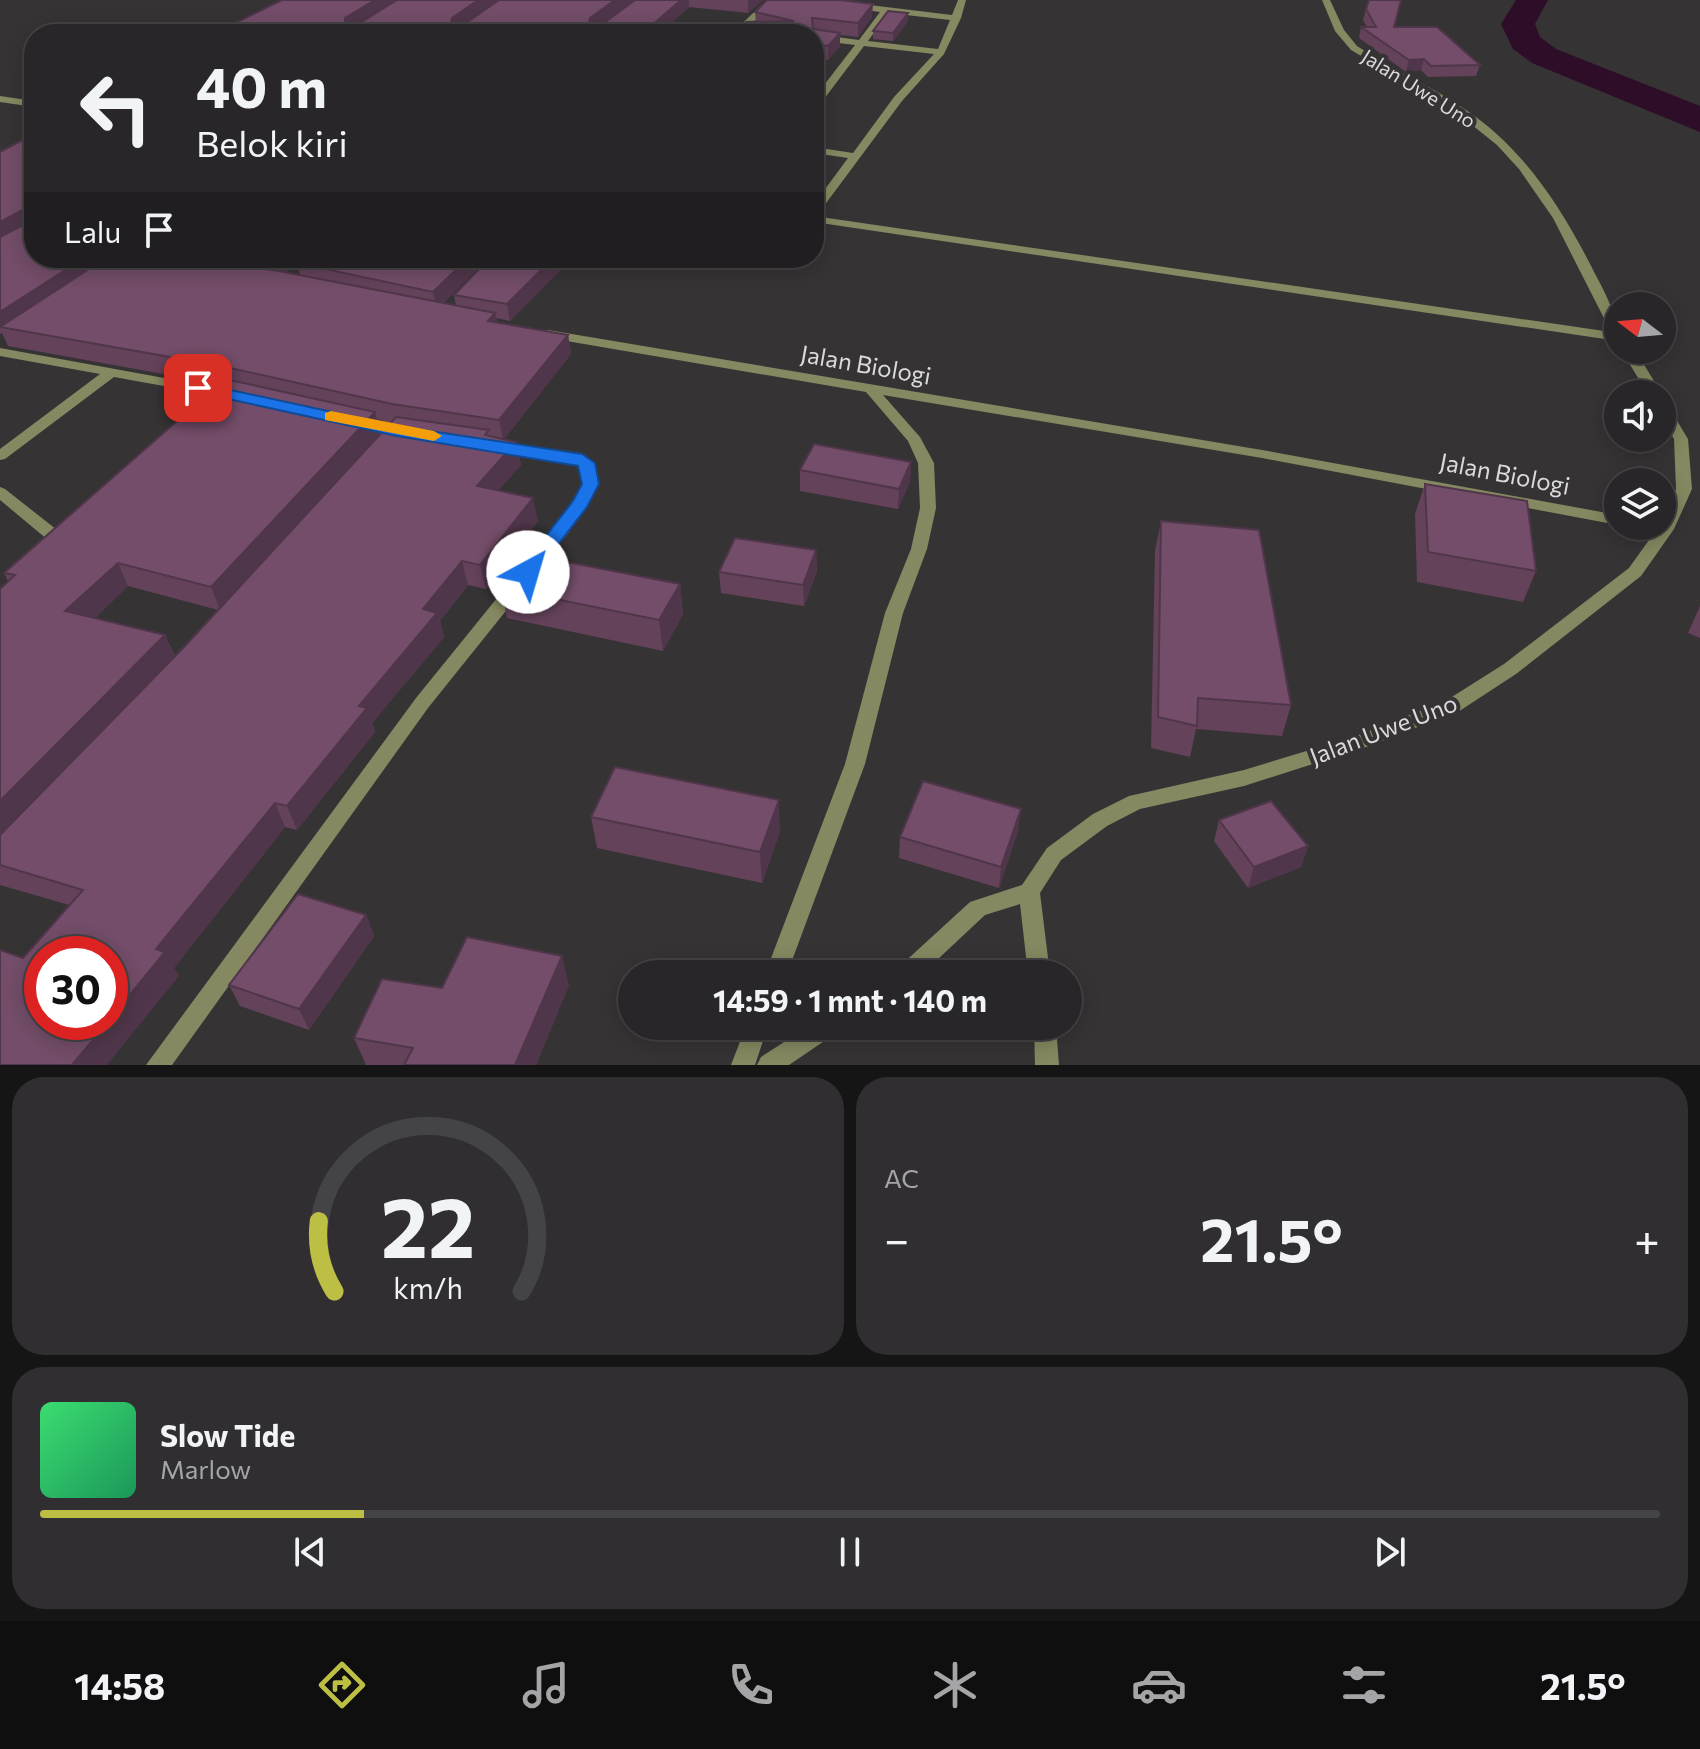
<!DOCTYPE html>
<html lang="id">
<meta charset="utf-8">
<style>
body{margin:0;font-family:Commissioner,sans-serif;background:#302e30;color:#f1f3f6;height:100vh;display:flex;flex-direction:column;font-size:30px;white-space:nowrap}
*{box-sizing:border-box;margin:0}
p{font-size:26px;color:#a5a5a8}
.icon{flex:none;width:44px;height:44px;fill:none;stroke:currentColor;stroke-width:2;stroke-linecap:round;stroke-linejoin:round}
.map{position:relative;height:1065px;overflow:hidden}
.side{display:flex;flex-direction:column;gap:12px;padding:12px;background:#161516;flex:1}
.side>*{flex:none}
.guide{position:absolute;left:24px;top:24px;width:800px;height:244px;border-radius:32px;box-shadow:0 4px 20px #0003,0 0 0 2px #444345;background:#282628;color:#f1f3f6;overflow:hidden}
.needle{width:52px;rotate:286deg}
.tools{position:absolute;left:1604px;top:292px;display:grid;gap:16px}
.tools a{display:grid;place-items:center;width:72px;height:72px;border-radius:50%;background:#282628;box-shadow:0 4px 20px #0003,0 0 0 2px #444345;font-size:40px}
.speed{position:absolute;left:24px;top:936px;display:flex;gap:16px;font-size:40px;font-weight:700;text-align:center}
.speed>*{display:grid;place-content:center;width:104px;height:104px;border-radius:50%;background:#282628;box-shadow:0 4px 20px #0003,0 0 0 2px #444345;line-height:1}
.speed .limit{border:12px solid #d22;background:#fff;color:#111}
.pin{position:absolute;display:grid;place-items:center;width:68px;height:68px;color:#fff;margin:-34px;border-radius:16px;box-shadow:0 4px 12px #0006}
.me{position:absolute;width:88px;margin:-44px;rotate:39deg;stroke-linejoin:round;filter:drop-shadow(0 0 6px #0008)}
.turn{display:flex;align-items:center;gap:28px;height:168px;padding:0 40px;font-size:36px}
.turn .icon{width:104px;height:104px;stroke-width:2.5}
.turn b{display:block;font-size:56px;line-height:68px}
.then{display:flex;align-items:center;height:76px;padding:0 40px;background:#0003;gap:16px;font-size:30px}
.big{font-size:60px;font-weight:700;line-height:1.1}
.side .widget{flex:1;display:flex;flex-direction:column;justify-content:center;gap:12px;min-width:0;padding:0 28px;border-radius:32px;background:#302e30}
.side .dial{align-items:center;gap:0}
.dial svg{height:208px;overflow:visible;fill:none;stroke:#444345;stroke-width:7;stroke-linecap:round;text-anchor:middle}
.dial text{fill:#f1f3f6;stroke:none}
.song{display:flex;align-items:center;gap:24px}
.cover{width:96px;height:96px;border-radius:12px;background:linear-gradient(135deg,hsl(140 70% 55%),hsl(150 70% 35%))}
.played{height:8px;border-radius:4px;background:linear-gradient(90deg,#bcbf44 20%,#444345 20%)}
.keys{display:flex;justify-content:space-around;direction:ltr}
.heat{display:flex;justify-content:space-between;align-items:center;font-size:44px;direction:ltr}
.side .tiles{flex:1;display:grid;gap:12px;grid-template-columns:1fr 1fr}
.widget:last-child{grid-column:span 2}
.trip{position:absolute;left:618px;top:960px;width:464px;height:80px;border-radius:40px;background:#282628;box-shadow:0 4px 20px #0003,0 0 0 2px #444345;font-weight:700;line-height:80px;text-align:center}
.dock{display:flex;height:128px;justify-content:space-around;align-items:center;background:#100f10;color:#a5a5a8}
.dock .icon{width:56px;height:56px}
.dock .selected{color:#bcbf44}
.dock b{font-size:36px;color:#f1f3f6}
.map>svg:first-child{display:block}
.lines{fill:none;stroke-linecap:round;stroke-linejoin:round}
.river{fill:#2d0d27;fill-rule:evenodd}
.street{fill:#858860;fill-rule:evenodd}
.wall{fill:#63425a;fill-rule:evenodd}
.shaded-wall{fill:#50364a}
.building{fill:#734d69;stroke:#50364a;stroke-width:2}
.route{fill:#1a73e8;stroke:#114b97;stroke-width:2}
.slow{fill:#f59e0b}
.labels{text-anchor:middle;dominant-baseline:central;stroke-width:8;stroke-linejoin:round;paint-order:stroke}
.far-street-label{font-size:20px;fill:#dbdadb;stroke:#363335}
.street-label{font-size:24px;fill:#dbdadb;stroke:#363335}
</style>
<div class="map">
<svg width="1700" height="1065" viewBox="0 0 1700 1065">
<rect width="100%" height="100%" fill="#363335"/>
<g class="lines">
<path class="river" d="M1516,0H1548L1535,24L1540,37L1556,49L1700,106V132L1532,63L1513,49L1501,24Z"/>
<g class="street">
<path d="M767,0H776L741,34H731Z"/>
<path d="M958,0H966L961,18L944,54L902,101L818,214L814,215V204L848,158L814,153V147L853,153L894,97L934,54L864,46L818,107L814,108V98L855,45L814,40V34L859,40L880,12L850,8V4L853,3L952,15ZM888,13L950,20L938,49L868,41Z"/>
<path d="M1322,0H1330L1344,30L1357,46C1391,69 1429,85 1463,108C1520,145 1558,202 1589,262C1602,288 1618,312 1618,341L814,222V216L1611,332L1553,218L1519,169L1497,145L1457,113L1351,50L1335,31Z"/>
<path d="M0,96L34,101V107L0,102Z"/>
<path d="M548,330L1262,450L1618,515V525L1262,458L883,395L920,437L934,463L936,508L927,549L903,613L865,764L787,974H765L845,764L885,613L911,549L920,508L918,463L908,441L866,392L543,337L541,334Z"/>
<path d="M0,348L230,390L237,394L230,398L114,377L5,459L0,460V449L100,374L0,356Z"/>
<path d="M1621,350H1635L1662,394H1648Z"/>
<path d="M1662,403L1667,404L1688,439L1692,489L1674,529L1641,576L1516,674L1461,710L1369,746L1244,786L1140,809L1107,826L1061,860L1040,893L1050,974H1028L1020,904L985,915L922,974H896L899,967L970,902L1022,885L1047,848L1093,814L1129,796L1244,770L1356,736L1447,700L1504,664L1629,568L1659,526H1662V520L1676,489L1674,439L1662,419Z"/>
<path d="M496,442L576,454L594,463L599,484L569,532L428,708L172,1065H146L416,698L557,524L583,484L579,465L572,462L491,449L489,446Z"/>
<path d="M0,487L5,489L66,537L68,541L66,545H54L0,500Z"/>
<path d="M746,1026H768L755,1065H731Z"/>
<path d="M809,1026H839L836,1033L789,1065H757L761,1057Z"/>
<path d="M1034,1026H1056L1059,1065H1035Z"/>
</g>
</g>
<g class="wall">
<path d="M282,0H634L603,23H604L635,0H763L748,13L689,7L659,34Z"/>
<path d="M1366,9L1394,27L1480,65L1476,76L1428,77L1421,70L1406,72L1359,38L1361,27H1367L1363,20Z"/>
<path d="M755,12L872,17L858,37L840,35V46L828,60L814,58V34L756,22Z"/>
<path d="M908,21L893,41L873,39V31Z"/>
<path d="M0,152L34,258H104L105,259L106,258H488L443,303L456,306L454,295L490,258H572L510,321L496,318L497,322L568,335L571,354L504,439L516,442L521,465L498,490L538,521L486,589L468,585L440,621L444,637L372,723L375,732L297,830L285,827L174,968L179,976L23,958L69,905L0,885V589L8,581L4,573L219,384L8,346L2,333L0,334ZM297,263L300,275L285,272ZM377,419L391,423L381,433ZM128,586L218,610L175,656L165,635L95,618Z"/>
<path d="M911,462L910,482L898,509L800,491V470Z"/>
<path d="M1425,484L1536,571L1523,602L1417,582L1415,514Z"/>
<path d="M1161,521L1291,705L1282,736L1196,729L1190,757L1151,748L1155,551Z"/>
<path d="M816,550L817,571L804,606L721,593L719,572Z"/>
<path d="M680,584L683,614L663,651L507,618L501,588Z"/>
<path d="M1700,606V638L1688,633Z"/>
<path d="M591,817L780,831L762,883L597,848Z"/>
<path d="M1219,820L1308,846L1301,867L1248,888L1214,841Z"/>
<path d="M1018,831L999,888L899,858L900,837Z"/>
<path d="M366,915L374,936L309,1030L240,1006L229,985Z"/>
<path d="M569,985L536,1065H366L354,1038L442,988Z"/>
</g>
<g class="shaded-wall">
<path d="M375,0H399L348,31L345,23V18Z"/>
<path d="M478,0H499L454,32L451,23L452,18Z"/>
<path d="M615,0H634L591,32L590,18Z"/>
<path d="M681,0H689V7L659,34H642Z"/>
<path d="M748,0H763L748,13Z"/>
<path d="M873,4L872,17L858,37V23Z"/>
<path d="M908,13V21L893,41V33Z"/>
<path d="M840,33V46L828,60V46Z"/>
<path d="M1424,59L1421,70L1406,72L1409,60Z"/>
<path d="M28,207L34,222L0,242V222Z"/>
<path d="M84,258H104L106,264L0,327V312Z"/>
<path d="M278,258H303L281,276L276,260Z"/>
<path d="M468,258H488L437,309L433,292Z"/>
<path d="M553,258H572L510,321L507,304Z"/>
<path d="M495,313L499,333L488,321Z"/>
<path d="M568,335L571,354L503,440L499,420Z"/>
<path d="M375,412L381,435L220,610L211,587Z"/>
<path d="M516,442L521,465L482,509L477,486Z"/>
<path d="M911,462L910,482L898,509L899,489Z"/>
<path d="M533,498L538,521L486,589L480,565Z"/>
<path d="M816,550L817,571L804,606L803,585Z"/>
<path d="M462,561L468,585L440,621L444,637L372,723L375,732L297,830L287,806L359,706L423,609Z"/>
<path d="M118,563L128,586L77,635L65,611Z"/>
<path d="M680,584L683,614L663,651L659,620Z"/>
<path d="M165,635L176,659L0,841V801Z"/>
<path d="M779,800L780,831L762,883L760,852Z"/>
<path d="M275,803L285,827L174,968L179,976L107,1065H72L108,1022H110V1019L156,949Z"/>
<path d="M1021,809L1018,831L999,888L1001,867Z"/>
<path d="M1308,846L1301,867L1248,888L1254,867Z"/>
<path d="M366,915L374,936L309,1030L299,1009Z"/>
<path d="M562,956L569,985L536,1065H515Z"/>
</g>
<g class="building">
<path d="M282,0H375L345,18V23H360L397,0H478L452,18L451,23H466L499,0H615L590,18L589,23H604L635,0H681L642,34H213Z"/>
<path d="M767,0H840L873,4L858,23L812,18L813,29L840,33L828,46L814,44V34H734L746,22L794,21L755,12Z"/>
<path d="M1369,0H1401L1394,27H1437L1480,65L1431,66L1424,59L1409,60L1361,27H1376L1366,9Z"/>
<path d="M888,11L908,13L893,33L873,31Z"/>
<path d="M34,134V258H84L0,312V237L29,222L28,207L0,222V152Z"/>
<path d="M106,258H182L279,271L495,313L488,321L568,335L499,420L392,404L221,366L0,327Z"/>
<path d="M303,258H468L433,292L297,263Z"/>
<path d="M490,258H553L507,304L454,295Z"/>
<path d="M225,379L375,412L211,587L118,563L65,611L165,635L0,801V589L15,575L4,573Z"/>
<path d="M396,417L489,430L485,435L516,442L477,486L533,498L480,565L462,561L423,609L437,613L359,706L367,708L287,806L275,803L156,949L165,952L110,1019V954H42V1022H108L72,1065H0V950L23,958L83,890L0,865V835L185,646Z"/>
<path d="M814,444L911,462L899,489L800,470Z"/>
<path d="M1425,484L1527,501L1536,571L1428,552Z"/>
<path d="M1161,521L1259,530L1291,705L1198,698L1197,726L1158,717Z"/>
<path d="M735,538L816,550L803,585L719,572Z"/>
<path d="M525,554L680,584L659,620L501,588Z"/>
<path d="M615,767L779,800L760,852L591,817Z"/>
<path d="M923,781L1021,809L1001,867L900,837Z"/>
<path d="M1271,801L1308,846L1254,867L1219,820Z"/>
<path d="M298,894L366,915L299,1009L229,985Z"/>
<path d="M467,937L562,956L515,1065H404L413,1048L354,1038L382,979L442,988Z"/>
</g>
<path class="route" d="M198,383L397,426L582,454L595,463L599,484L587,507L534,576L528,578L518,572L573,501L582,484L578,466L397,436L192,391L190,388Z"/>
<path class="slow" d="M331,411L434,431L442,436L434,441L325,420V413Z"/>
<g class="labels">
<g class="far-street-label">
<text transform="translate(1419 88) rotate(32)">Jalan Uwe Uno</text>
</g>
<g class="street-label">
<text transform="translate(866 364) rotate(10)">Jalan Biologi</text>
<text transform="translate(1505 473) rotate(11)">Jalan Biologi</text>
<text transform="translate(1383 729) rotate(-21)">Jalan Uwe Uno</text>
</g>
</g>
</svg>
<div class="tools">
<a><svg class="needle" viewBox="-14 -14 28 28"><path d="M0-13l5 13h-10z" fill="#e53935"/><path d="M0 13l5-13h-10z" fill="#a5a5a8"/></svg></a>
<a><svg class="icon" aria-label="sound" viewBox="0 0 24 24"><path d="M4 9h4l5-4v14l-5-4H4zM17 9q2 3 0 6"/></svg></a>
<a><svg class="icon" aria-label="layers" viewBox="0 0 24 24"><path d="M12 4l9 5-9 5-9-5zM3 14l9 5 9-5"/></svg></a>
</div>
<div class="speed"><div class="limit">30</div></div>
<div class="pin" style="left:198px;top:388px;background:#d93025"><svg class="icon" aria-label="arrive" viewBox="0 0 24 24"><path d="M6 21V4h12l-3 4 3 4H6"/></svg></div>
<svg class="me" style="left:528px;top:572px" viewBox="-20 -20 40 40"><circle r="19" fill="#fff"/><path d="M0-13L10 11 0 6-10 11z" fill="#1a73e8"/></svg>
<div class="trip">14:59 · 1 mnt · 140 m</div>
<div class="guide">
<div class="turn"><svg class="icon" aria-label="left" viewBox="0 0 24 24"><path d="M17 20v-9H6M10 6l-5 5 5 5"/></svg><div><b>40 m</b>Belok kiri</div></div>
<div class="then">Lalu<svg class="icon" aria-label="arrive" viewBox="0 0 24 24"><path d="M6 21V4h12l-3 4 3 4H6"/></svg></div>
</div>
</div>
<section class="side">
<div class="tiles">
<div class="widget dial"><svg viewBox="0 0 100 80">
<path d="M14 69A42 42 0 1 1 86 69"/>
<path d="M14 69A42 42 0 0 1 8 42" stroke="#bcbf44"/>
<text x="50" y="56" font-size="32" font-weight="700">22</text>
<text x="50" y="72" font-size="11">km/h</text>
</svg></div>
<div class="widget"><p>AC</p>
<div class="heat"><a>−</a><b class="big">21.5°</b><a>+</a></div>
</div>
<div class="widget">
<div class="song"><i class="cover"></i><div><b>Slow Tide</b><p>Marlow</p></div></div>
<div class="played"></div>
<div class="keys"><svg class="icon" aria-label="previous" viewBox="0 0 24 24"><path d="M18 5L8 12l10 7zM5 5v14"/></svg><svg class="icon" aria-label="pause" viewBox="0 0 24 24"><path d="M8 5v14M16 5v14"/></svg><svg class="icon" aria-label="next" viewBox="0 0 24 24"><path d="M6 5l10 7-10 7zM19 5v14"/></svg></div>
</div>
</div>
</section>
<nav class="dock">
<b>14:58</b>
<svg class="icon selected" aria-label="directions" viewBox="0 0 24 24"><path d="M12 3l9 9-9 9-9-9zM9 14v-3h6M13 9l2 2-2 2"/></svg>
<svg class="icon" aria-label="music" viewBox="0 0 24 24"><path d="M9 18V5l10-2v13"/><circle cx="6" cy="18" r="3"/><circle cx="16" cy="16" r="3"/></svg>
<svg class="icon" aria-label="phone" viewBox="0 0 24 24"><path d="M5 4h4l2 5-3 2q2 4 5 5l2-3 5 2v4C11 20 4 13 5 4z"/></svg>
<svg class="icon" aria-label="climate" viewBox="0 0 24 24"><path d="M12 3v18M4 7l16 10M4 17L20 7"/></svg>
<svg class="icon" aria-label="car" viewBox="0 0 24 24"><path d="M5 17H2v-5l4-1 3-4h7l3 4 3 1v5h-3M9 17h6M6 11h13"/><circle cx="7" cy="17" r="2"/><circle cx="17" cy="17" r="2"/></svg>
<svg class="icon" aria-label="filters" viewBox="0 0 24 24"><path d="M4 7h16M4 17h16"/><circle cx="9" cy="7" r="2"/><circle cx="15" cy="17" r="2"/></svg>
<b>21.5°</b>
</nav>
